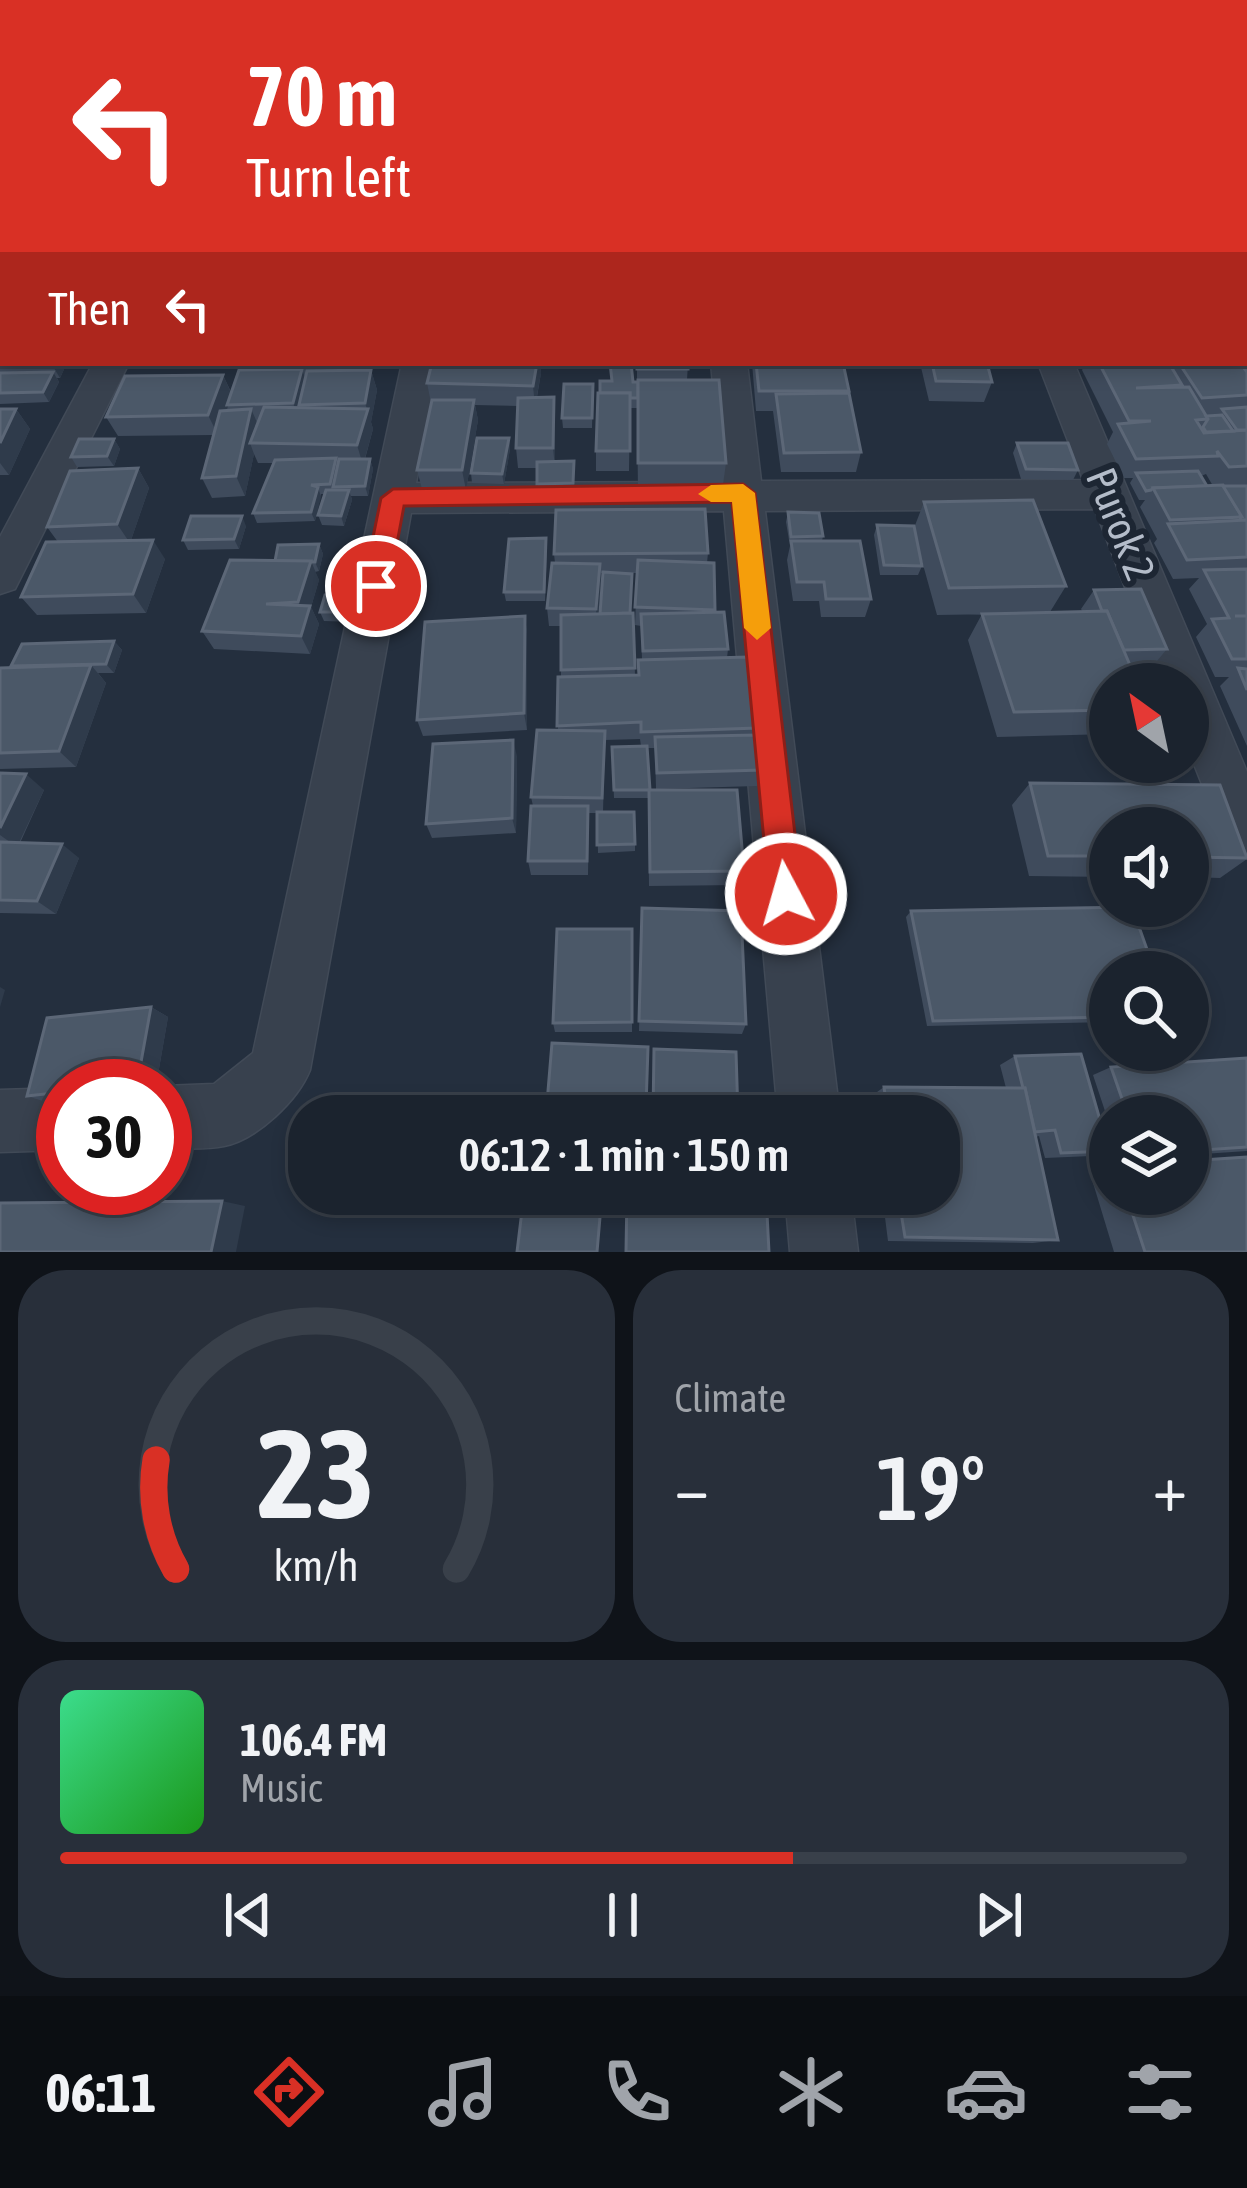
<!DOCTYPE html>
<meta charset="utf-8">
<style>
body{margin:0;font-family:"Asap Condensed",sans-serif;background:#282f3a;color:#f1f3f6;height:100vh;display:flex;flex-direction:column;font-size:45px;white-space:nowrap}
*{box-sizing:border-box;margin:0}
p{font-size:39px;color:#a0a4aa}
.icon{flex:none;width:66px;height:66px;fill:none;stroke:currentColor;stroke-width:2;stroke-linecap:round;stroke-linejoin:round}
.map{position:relative;height:1252px;overflow:hidden}
.sheet{display:flex;flex-direction:column;gap:18px;padding:18px;background:#0f1319;flex:1}
.sheet>*{flex:none}
.banner{position:absolute;left:0px;top:0px;width:1248px;height:366px;box-shadow:0 6px 18px #0003,0 0 0 3px #39404a;background:#d93025;color:#fff;overflow:hidden}
.needle{width:78px;rotate:327deg}
.tools{position:absolute;left:1089px;top:663px;display:grid;gap:24px}
.tools a{display:grid;place-items:center;width:120px;height:120px;border-radius:50%;background:#1b232e;box-shadow:0 6px 18px #0003,0 0 0 3px #39404a;font-size:60px}
.speed{position:absolute;left:36px;top:1059px;display:flex;gap:24px;font-size:60px;font-weight:700;text-align:center}
.speed>*{display:grid;place-content:center;width:156px;height:156px;border-radius:50%;background:#1b232e;box-shadow:0 6px 18px #0003,0 0 0 3px #39404a;line-height:1}
.speed .limit{border:18px solid #d22;background:#fff;color:#111}
.pin{position:absolute;display:grid;place-items:center;width:102px;height:102px;color:#fff;margin:-51px;border:6px solid #fff;border-radius:50%;box-shadow:0 3px 12px #0007}
.me{position:absolute;width:132px;margin:-66px;rotate:354deg;stroke-linejoin:round;filter:drop-shadow(0 0 9px #0008)}
.turn{display:flex;align-items:center;gap:42px;height:252px;padding:0 48px;font-size:54px}
.turn .icon{width:156px;height:156px;stroke-width:2.5}
.turn b{display:block;font-size:84px;line-height:102px}
.then{display:flex;align-items:center;height:114px;padding:0 48px;background:#0003;gap:24px;font-size:45px}
.big{font-size:90px;font-weight:600;line-height:1.1}
.sheet .tile{flex:1;display:flex;flex-direction:column;justify-content:center;gap:18px;min-width:0;padding:0 42px;border-radius:48px;background:#282f3a}
.sheet .dial{align-items:center;gap:0}
.dial svg{height:312px;overflow:visible;fill:none;stroke:#39404a;stroke-width:7;stroke-linecap:round;text-anchor:middle}
.dial text{fill:#f1f3f6;stroke:none}
.song{display:flex;align-items:center;gap:36px}
.cover{width:144px;height:144px;border-radius:18px;background:linear-gradient(135deg,hsl(150 70% 55%),hsl(120 70% 35%))}
.played{height:12px;border-radius:6px;background:linear-gradient(90deg,#d93025 65%,#39404a 65%)}
.keys{display:flex;justify-content:space-around;direction:ltr}
.heat{display:flex;justify-content:space-between;align-items:center;font-size:66px;direction:ltr}
.sheet .tiles{flex:1;display:grid;gap:18px;grid-template-columns:1fr 1fr}
.tile:last-child{grid-column:span 2}
.trip{position:absolute;left:288px;top:1095px;width:672px;height:120px;border-radius:48px;background:#1b232e;box-shadow:0 6px 18px #0003,0 0 0 3px #39404a;font-weight:600;line-height:120px;text-align:center}
.menu{display:flex;height:192px;justify-content:space-around;align-items:center;background:#0b0e12;color:#a0a4aa}
.menu .icon{width:84px;height:84px}
.menu .active{color:#d93025}
.menu b{font-size:54px;color:#f1f3f6}
.map>svg:first-child{display:block}
.lines{fill:none;stroke-linecap:round;stroke-linejoin:round}
.street-casing{stroke:#414a57;stroke-width:3}
.street{fill:#38414e;fill-rule:evenodd}
.wall{fill:#3f4b5c;fill-rule:evenodd}
.shaded-wall{fill:#2f3b4b}
.building{fill:#4b5868;stroke:#5c6777;stroke-width:3}
.route{fill:#d93025;stroke:#8d1f18;stroke-width:3}
.slow{fill:#f59e0b}
.labels{text-anchor:middle;dominant-baseline:central;stroke-width:12;stroke-linejoin:round;paint-order:stroke}
.street-label{font-size:42px;fill:#b4bcc9;stroke:#1d2633}
</style>
<div class="map">
<svg width="1247" height="1252" viewBox="0 0 1247 1252">
<rect width="100%" height="100%" fill="#242f3e"/>
<g class="lines">
<defs>
<g id="street">
<path d="M870,0H897L899,3H872Z"/>
<path d="M959,0H981L983,3H961Z"/>
<path d="M1089,0H1112L1114,3H1091Z"/>
<path d="M3,106V124L0,125V107Z"/>
<rect x="1245" y="225" width="2" height="18"/>
<path d="M93,363H129L15,589L0,594V537Z"/>
<path d="M402,363H438L416,483L722,482L711,363H747L761,481L1083,480L1038,363H1074L1247,772V858L1228,850L1188,749V684H1162L1095,509L765,511L840,1116H778L724,511L411,513L310,1070C298,1100 258,1139 224,1146C206,1150 184,1148 165,1148L164,1086L214,1084L253,1053Z"/>
<path d="M63,1088V1150L0,1152V1090Z"/>
<path d="M785,1194H851L858,1252H790Z"/>
</g>
</defs>
<use href="#street" class="street-casing"/>
<use href="#street" class="street"/>
</g>
<g class="wall">
<path d="M20,0H76L73,3H22Z"/>
<path d="M707,0H787L788,3H708Z"/>
<path d="M985,0H1099L1100,2L987,3Z"/>
<path d="M1188,0H1247V73H1245V3H1191Z"/>
<path d="M1247,293V340L1245,338V294Z"/>
<path d="M0,320H3V363H67L60,378H57L59,382L49,402L0,404Z"/>
<path d="M270,363H372L370,370H371L377,390L371,422L373,429L365,459H370L373,469L368,496H351L352,500L344,526L322,525L318,515L325,494H321L315,521L257,523L253,513L274,463H258L254,454L245,496L212,498L202,478L213,435L118,436L106,417L223,375L231,392L272,370Z"/>
<path d="M432,363H540L541,373L537,397L555,417V462L574,461V493L538,494L537,468H518L516,448L518,406L475,405L478,420L466,490L422,489L417,470L431,403L427,383Z"/>
<path d="M637,363H688L687,380L726,463L722,492H638L637,408H630L629,471H596V451L600,393L611,381L637,382Z"/>
<path d="M752,363H843L861,452L856,472H781L773,411H756Z"/>
<path d="M920,363H987L992,382L984,402L929,401Z"/>
<path d="M1086,363H1240L1242,365H1247V485L1229,486H1247V746L1220,686L1229,677H1215L1196,637L1207,624L1189,589L1199,578L1173,579L1154,543L1157,539L1140,507L1145,500H1139L1130,483L1133,478H1124L1107,444L1113,432L1082,370ZM1206,474L1213,486H1207L1201,476Z"/>
<path d="M593,384L592,428H563L562,418Z"/>
<path d="M0,409H16L30,429L9,475H0Z"/>
<path d="M509,438L510,449L504,484L472,483L471,473Z"/>
<path d="M114,439L120,449L114,466L77,467L71,457Z"/>
<path d="M1017,443L1078,470L1073,480L1021,479L1013,453Z"/>
<path d="M138,468L149,488L131,540L165,559L146,613L37,615L21,597L58,542L47,527Z"/>
<path d="M924,502L1066,586L1050,612H1083L1081,609L1094,590L1167,649L1152,667H1131L1110,684V734L997,737L968,640L982,614H1000L937,615L917,543L922,566L918,575H880L874,535L877,525L914,528Z"/>
<path d="M788,512L823,536L822,541L871,599L865,617H821L819,601H793L787,560L790,546L786,522Z"/>
<path d="M246,526L239,549L188,550L183,540Z"/>
<path d="M319,544L323,554L319,571L315,572L319,580L311,607L319,624L310,654L214,649L202,631L275,561Z"/>
<path d="M547,548L545,601H506L504,592Z"/>
<path d="M708,553L707,563H714V612L728,649L727,658L757,728L755,735L762,770L757,786L656,789L655,748H648L650,790L744,871L740,885L649,886L648,798H614L612,747L641,746L640,739L605,740L603,812L635,844V851L598,853L597,813H589L588,875H531L528,861L533,806L531,797L558,730V677H561V626H549L547,608L555,563L554,554ZM601,573H603L600,614H598ZM612,573H637L635,625L641,626L642,660H638V675H635L633,613H630Z"/>
<path d="M353,596L357,606L353,622L324,621L320,612Z"/>
<path d="M525,616L527,634V730L423,736L417,720Z"/>
<path d="M114,641L122,650L114,673H98L106,683L76,767L0,769V668L12,667Z"/>
<path d="M517,756L516,833L432,838L426,824Z"/>
<path d="M0,773L44,790L20,843L79,858L56,914L0,913Z"/>
<path d="M1030,783L1220,785L1247,854V859L1220,878L1188,877V828H1110V877L1029,876L1012,805Z"/>
<path d="M642,908L746,1024L742,1034L639,1031Z"/>
<path d="M911,911L1110,972V1022L927,1026L906,917Z"/>
<path d="M632,929V1032H555L553,1023Z"/>
<path d="M151,1007L168,1017L156,1086H63V1102L49,1103L27,1096Z"/>
<path d="M648,1047L646,1114L550,1110L547,1103Z"/>
<path d="M1015,1056L1109,1151L1091,1156L1045,1158L1039,1136L1036,1137L1058,1240L1033,1243L888,1241L882,1194H939V1116H872L870,1097L884,1087L1006,1088L1000,1065Z"/>
<path d="M1247,1058V1151L1188,1155V1116H1110V1126L1093,1075L1111,1067Z"/>
<path d="M1110,1168V1194H1188L1247,1252H1114L1090,1173Z"/>
</g>
<g class="shaded-wall">
<path d="M59,0H76L73,3H60Z"/>
<path d="M192,0H209L207,3H191Z"/>
<path d="M3,189V213H1L3,222L0,217V193Z"/>
<path d="M51,363H67L60,378Z"/>
<path d="M537,363H540L541,373L535,406L533,386Z"/>
<path d="M302,369L309,389L299,405L302,415L300,423L293,403Z"/>
<path d="M371,370L377,390L371,422L373,429L363,465L357,445L367,409L365,403Z"/>
<path d="M53,372L59,382L49,402L43,392Z"/>
<path d="M223,375L232,395L218,435L208,415Z"/>
<path d="M554,397L555,417V467L553,448Z"/>
<path d="M474,400L478,420L466,490L462,470Z"/>
<path d="M16,409L30,429L9,475L0,463V443Z"/>
<path d="M251,409L260,429L250,443L254,454L245,496L236,476Z"/>
<path d="M509,438L510,449L504,484L502,474Z"/>
<path d="M114,439L120,449L114,466L107,456Z"/>
<path d="M370,459L373,469L368,496L365,486Z"/>
<path d="M138,468L149,488L130,543L117,524Z"/>
<path d="M318,487L321,497L315,521L311,512Z"/>
<path d="M349,490L352,500L344,526L341,516Z"/>
<path d="M242,516L246,526L239,549L234,539Z"/>
<path d="M153,540L165,559L146,613L133,594Z"/>
<path d="M319,544L323,554L319,571L315,562Z"/>
<path d="M311,561L319,580L311,607L319,624L310,654L301,636L306,619L298,602Z"/>
<path d="M600,564L601,583L597,628L596,609Z"/>
<path d="M353,596L357,606L353,622L349,612Z"/>
<path d="M525,616L527,634V730L524,713Z"/>
<path d="M114,641L122,650L114,673L106,664Z"/>
<path d="M91,665L106,683L76,767L59,751Z"/>
<path d="M513,740L517,756L516,833L512,818Z"/>
<path d="M26,774L44,790L17,847L0,835V828Z"/>
<path d="M62,844L79,858L56,914L37,901Z"/>
<path d="M0,987L5,990L0,1007Z"/>
<path d="M151,1007L168,1017L156,1086H141L137,1084Z"/>
<path d="M222,1201L245,1206L236,1252H211Z"/>
</g>
<g class="building">
<path d="M130,0H192L191,2L128,3Z"/>
<path d="M635,0H659V3H636Z"/>
<path d="M761,0H787L788,2L762,3Z"/>
<path d="M994,0H1025L1027,2L995,3Z"/>
<path d="M1037,0H1099L1100,2L1037,1Z"/>
<path d="M1210,0H1247V9H1245V3H1213Z"/>
<rect x="0" y="127" width="3" height="28"/>
<path d="M1245,176L1247,178V202H1245Z"/>
<rect x="0" y="235" width="3" height="31"/>
<rect x="0" y="320" width="3" height="40"/>
<path d="M432,363H537L533,386L427,383Z"/>
<path d="M610,363H631L633,382H638V398H630V393H600V381H612Z"/>
<rect x="637" y="363" width="51" height="6"/>
<path d="M756,363H843L849,391H759Z"/>
<path d="M932,363H987L992,382L936,381Z"/>
<path d="M1099,363H1169L1182,385L1136,388L1189,387L1208,419L1196,420L1204,433L1247,430V466L1229,467L1217,451L1218,456L1136,459L1118,424L1151,421H1129Z"/>
<path d="M1179,363H1240L1247,372V395L1202,398Z"/>
<path d="M302,369L293,403L227,405L239,370Z"/>
<path d="M371,370L365,403L299,405L307,371Z"/>
<path d="M53,372L43,392L0,393V373Z"/>
<path d="M223,375L208,415L106,417L125,376Z"/>
<path d="M638,380H719L726,463H638Z"/>
<path d="M564,384H593L592,418H562Z"/>
<path d="M598,393H630V451H596Z"/>
<path d="M849,393L861,452L784,453L776,394Z"/>
<path d="M554,397L553,448H516L518,398Z"/>
<path d="M432,400H474L462,470H417Z"/>
<path d="M264,407L368,409L357,445L250,443Z"/>
<path d="M1247,407V430H1237L1222,409Z"/>
<path d="M0,409H16L0,443Z"/>
<path d="M251,409L236,476L202,478L220,411Z"/>
<path d="M1222,415L1233,431L1206,432L1203,427L1208,419L1206,416Z"/>
<path d="M477,438H509L502,474L471,473Z"/>
<path d="M79,439H114L107,456L71,457Z"/>
<path d="M1017,443H1068L1078,470L1026,469Z"/>
<path d="M336,458L330,484L311,485L318,487L311,512L253,513L275,460Z"/>
<path d="M339,459H370L365,486L333,487Z"/>
<path d="M574,461L573,483L537,484V462Z"/>
<path d="M138,468L117,524L47,527L70,471Z"/>
<path d="M1198,471L1207,486L1153,488L1151,490L1146,491L1136,473Z"/>
<path d="M1223,485L1242,517L1170,520L1153,488Z"/>
<path d="M1223,486H1247V520L1241,521L1240,517H1242Z"/>
<path d="M326,490H349L341,516L318,515Z"/>
<path d="M1033,500L1066,586L949,588L924,502Z"/>
<path d="M705,509L708,553L554,554L556,510Z"/>
<path d="M788,512L819,513L823,536L791,537Z"/>
<path d="M191,516H242L234,539L183,540Z"/>
<path d="M1247,520V557L1187,560L1168,524Z"/>
<path d="M877,525L914,526L922,566L884,565Z"/>
<path d="M546,538L544,592H504L509,539Z"/>
<path d="M153,540L133,594L21,597L46,542Z"/>
<path d="M791,541H860L871,599H826L824,582H797Z"/>
<path d="M319,544L315,562L275,561L278,545Z"/>
<path d="M230,560L311,561L298,602L266,604L310,606L301,636L202,631Z"/>
<path d="M638,560L714,563L715,610L635,607Z"/>
<path d="M552,563L600,564L596,609L547,608Z"/>
<path d="M1247,569V616H1235H1247V659H1232L1212,619L1229,618L1204,570Z"/>
<path d="M603,572L632,574L630,613L600,614Z"/>
<path d="M1141,589L1167,649L1124,650L1107,611H1102L1094,590Z"/>
<path d="M325,595L353,596L349,612H320Z"/>
<path d="M1107,611L1138,684H1110V710L1014,712L982,614Z"/>
<path d="M724,612L728,649L643,651L641,614Z"/>
<path d="M633,613L635,668L561,670V615Z"/>
<path d="M525,616L524,713L417,720L425,622Z"/>
<path d="M114,641L106,664L11,666L22,644Z"/>
<path d="M748,657L757,728L641,732V722L557,726L558,677L639,675L638,660Z"/>
<path d="M91,665L59,751L0,753V668Z"/>
<path d="M1238,668L1247,669V690Z"/>
<path d="M537,730L605,731L602,798L531,797Z"/>
<path d="M757,735L762,770L657,773L655,737Z"/>
<path d="M513,740L512,818L426,824L433,744Z"/>
<path d="M647,746L650,790H614L612,747Z"/>
<path d="M0,773L26,774L0,828Z"/>
<path d="M1030,783L1220,785L1247,858L1188,857V828H1110V856H1048Z"/>
<path d="M649,790H737L744,871L650,872Z"/>
<path d="M531,806H588L587,861H528Z"/>
<path d="M597,812H634L635,844L597,845Z"/>
<path d="M0,842L62,844L37,901L0,900Z"/>
<path d="M1132,907L1155,972H1110V1017L933,1021L911,911Z"/>
<path d="M642,908L741,911L746,1024L639,1021Z"/>
<path d="M557,929H632V1022L553,1023Z"/>
<path d="M151,1007L137,1084L63,1086V1092L27,1096L47,1018Z"/>
<path d="M552,1043L648,1047L646,1107L547,1103Z"/>
<path d="M654,1049L736,1052L738,1116L653,1115Z"/>
<path d="M1081,1054L1109,1151L1061,1153L1055,1130L1035,1132L1025,1088H1023L1015,1056Z"/>
<path d="M1247,1058V1147L1188,1151V1116H1128L1111,1067Z"/>
<path d="M884,1087L1025,1088L1058,1240L905,1237L898,1194H939V1116H888Z"/>
<path d="M1247,1157V1252H1145L1126,1194H1188V1161Z"/>
<path d="M524,1194H602L597,1252H517Z"/>
<path d="M627,1194H766L769,1252H626Z"/>
<path d="M222,1201L211,1252H0V1203Z"/>
</g>
<path class="route" d="M743,484L755,493L802,894L797,905L786,910L774,905L769,894L732,502L404,506L389,586L376,596L363,586L381,498L393,489Z"/>
<path class="slow" d="M743,484L755,493L771,628L757,640L744,628L732,502H711L698,494L711,485Z"/>
<g class="labels">
<g class="street-label">
<text transform="translate(1121 524) rotate(68)">Purok 2</text>
</g>
</g>
</svg>
<div class="tools">
<a><svg class="needle" viewBox="-14 -14 28 28"><path d="M0-13l5 13h-10z" fill="#e53935"/><path d="M0 13l5-13h-10z" fill="#a0a4aa"/></svg></a>
<a><svg class="icon" aria-label="sound" viewBox="0 0 24 24"><path d="M4 9h4l5-4v14l-5-4H4zM17 9q2 3 0 6"/></svg></a>
<a><svg class="icon" aria-label="search" viewBox="0 0 24 24"><circle cx="10" cy="10" r="6"/><path d="M15 15l6 6"/></svg></a>
<a><svg class="icon" aria-label="layers" viewBox="0 0 24 24"><path d="M12 4l9 5-9 5-9-5zM3 14l9 5 9-5"/></svg></a>
</div>
<div class="speed"><div class="limit">30</div></div>
<div class="pin" style="left:376px;top:586px;background:#d93025"><svg class="icon" aria-label="arrive" viewBox="0 0 24 24"><path d="M6 21V4h12l-3 4 3 4H6"/></svg></div>
<svg class="me" style="left:786px;top:894px" viewBox="-20 -20 40 40"><circle r="17" fill="#d93025" stroke="#fff" stroke-width="3"/><path d="M0-11L8 9 0 5-8 9z" fill="#fff"/></svg>
<div class="trip">06:12 · 1 min · 150 m</div>
<div class="banner">
<div class="turn"><svg class="icon" aria-label="left" viewBox="0 0 24 24"><path d="M17 20v-9H6M10 6l-5 5 5 5"/></svg><div><b>70 m</b>Turn left</div></div>
<div class="then">Then<svg class="icon" aria-label="left" viewBox="0 0 24 24"><path d="M17 20v-9H6M10 6l-5 5 5 5"/></svg></div>
</div>
</div>
<section class="sheet">
<div class="tiles">
<div class="tile dial"><svg viewBox="0 0 100 80">
<path d="M14 69A42 42 0 1 1 86 69"/>
<path d="M14 69A42 42 0 0 1 9 41" stroke="#d93025"/>
<text x="50" y="56" font-size="32" font-weight="700">23</text>
<text x="50" y="72" font-size="11">km/h</text>
</svg></div>
<div class="tile"><p>Climate</p>
<div class="heat"><a>−</a><b class="big">19°</b><a>+</a></div>
</div>
<div class="tile">
<div class="song"><i class="cover"></i><div><b>106.4 FM</b><p>Music</p></div></div>
<div class="played"></div>
<div class="keys"><svg class="icon" aria-label="previous" viewBox="0 0 24 24"><path d="M18 5L8 12l10 7zM5 5v14"/></svg><svg class="icon" aria-label="pause" viewBox="0 0 24 24"><path d="M8 5v14M16 5v14"/></svg><svg class="icon" aria-label="next" viewBox="0 0 24 24"><path d="M6 5l10 7-10 7zM19 5v14"/></svg></div>
</div>
</div>
</section>
<nav class="menu">
<b>06:11</b>
<svg class="icon active" aria-label="directions" viewBox="0 0 24 24"><path d="M12 3l9 9-9 9-9-9zM9 14v-3h6M13 9l2 2-2 2"/></svg>
<svg class="icon" aria-label="music" viewBox="0 0 24 24"><path d="M9 18V5l10-2v13"/><circle cx="6" cy="18" r="3"/><circle cx="16" cy="16" r="3"/></svg>
<svg class="icon" aria-label="phone" viewBox="0 0 24 24"><path d="M5 4h4l2 5-3 2q2 4 5 5l2-3 5 2v4C11 20 4 13 5 4z"/></svg>
<svg class="icon" aria-label="climate" viewBox="0 0 24 24"><path d="M12 3v18M4 7l16 10M4 17L20 7"/></svg>
<svg class="icon" aria-label="car" viewBox="0 0 24 24"><path d="M5 17H2v-5l4-1 3-4h7l3 4 3 1v5h-3M9 17h6M6 11h13"/><circle cx="7" cy="17" r="2"/><circle cx="17" cy="17" r="2"/></svg>
<svg class="icon" aria-label="filters" viewBox="0 0 24 24"><path d="M4 7h16M4 17h16"/><circle cx="9" cy="7" r="2"/><circle cx="15" cy="17" r="2"/></svg>
</nav>
